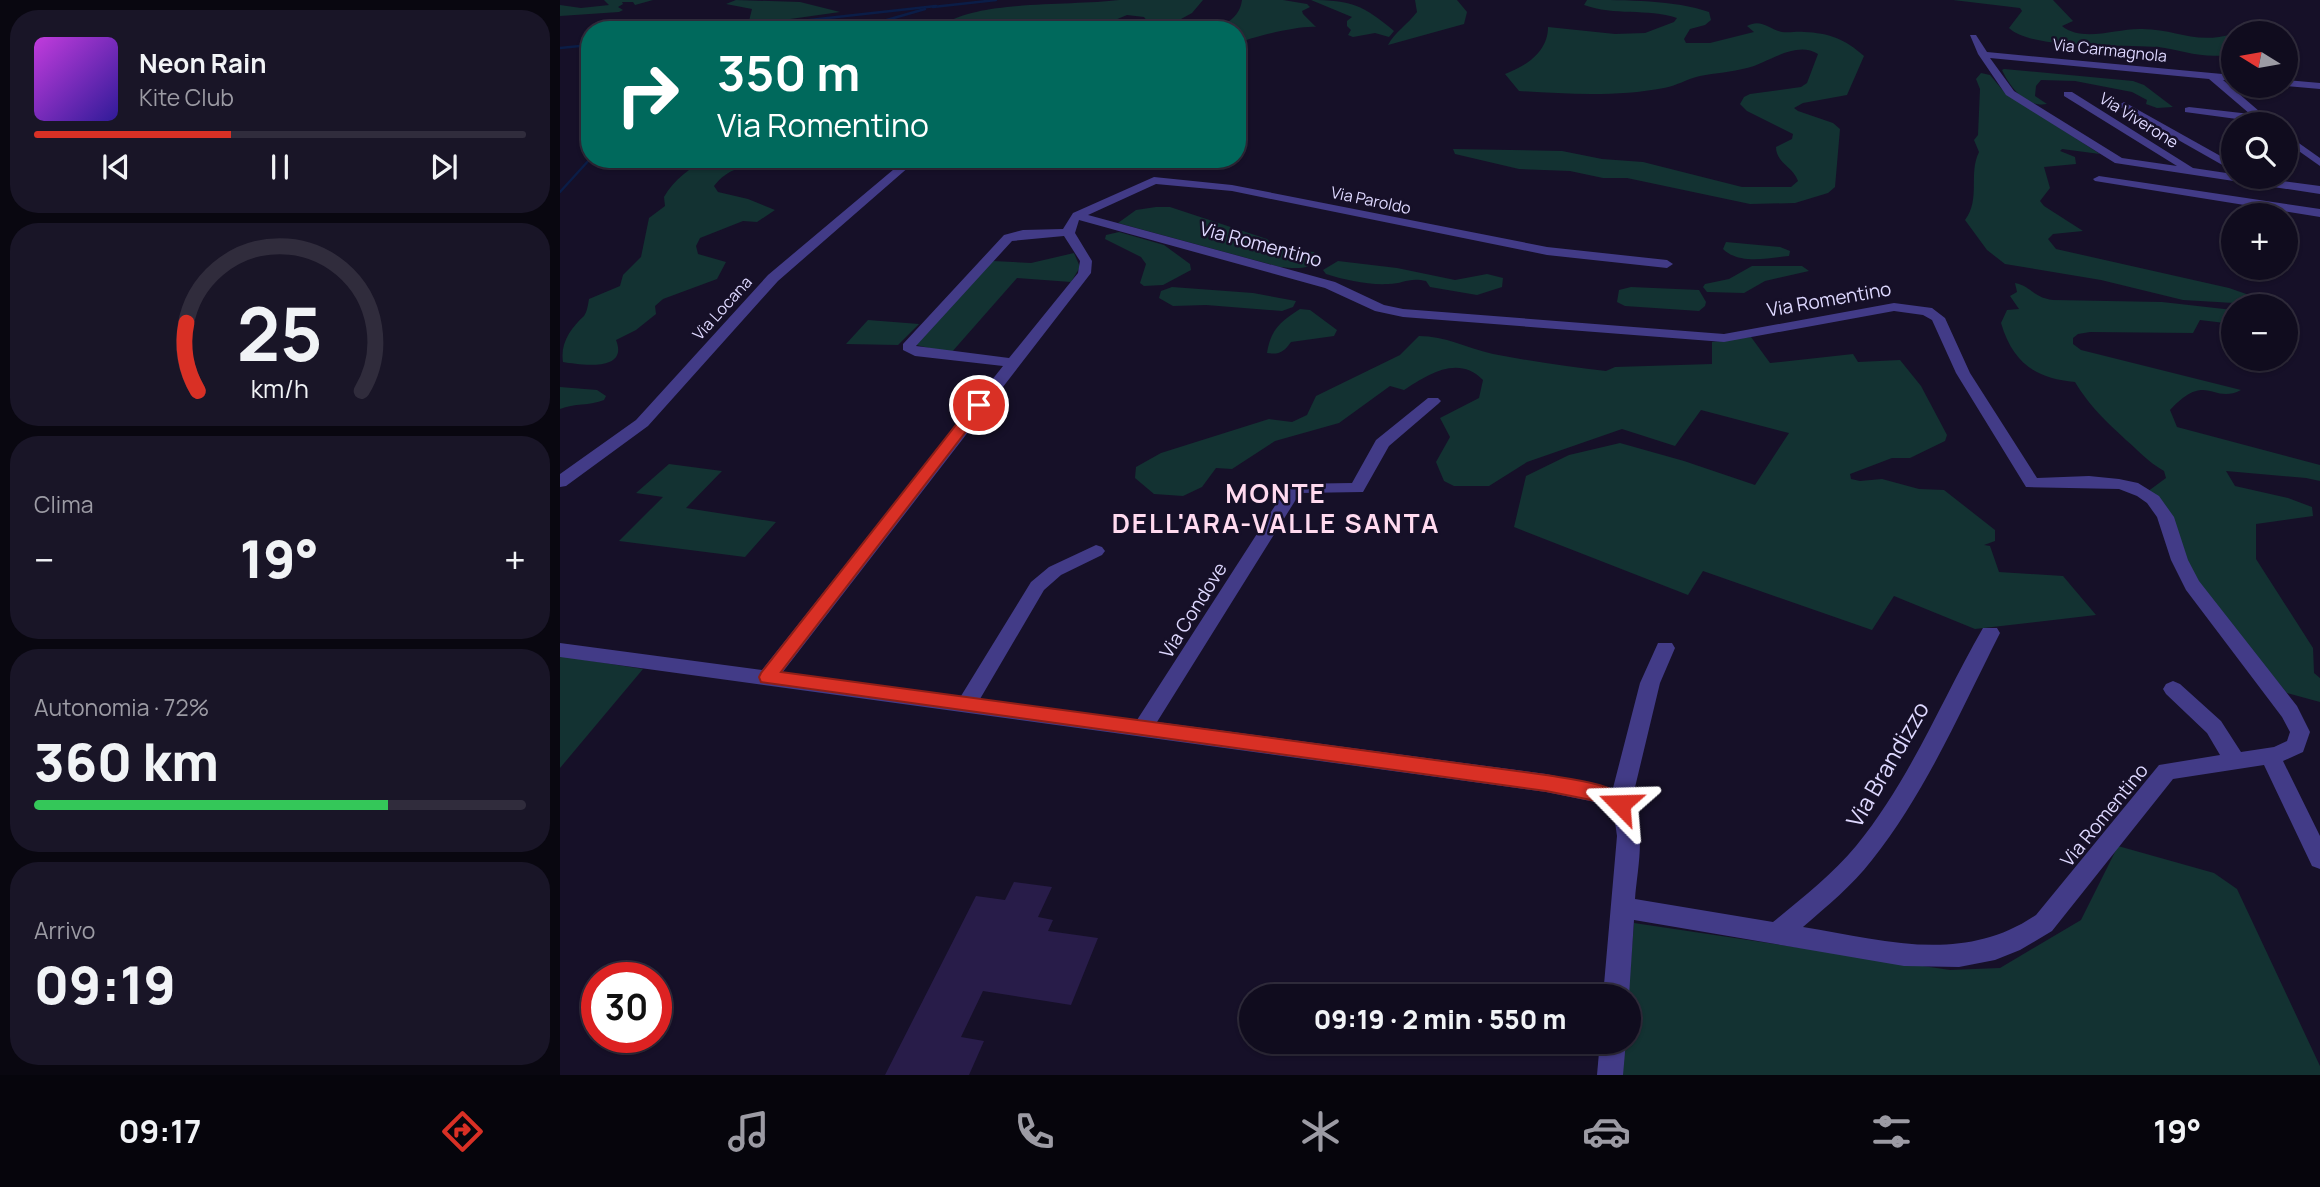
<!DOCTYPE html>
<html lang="it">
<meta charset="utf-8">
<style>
body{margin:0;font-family:Manrope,sans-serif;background:#191527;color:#f1f3f6;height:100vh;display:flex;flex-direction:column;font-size:26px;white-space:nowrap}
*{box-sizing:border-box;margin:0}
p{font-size:23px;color:#9c9ba4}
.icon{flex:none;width:38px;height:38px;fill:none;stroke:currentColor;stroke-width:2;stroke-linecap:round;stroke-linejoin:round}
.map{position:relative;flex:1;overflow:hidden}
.drawer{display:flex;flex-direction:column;gap:10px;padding:10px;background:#090710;width:560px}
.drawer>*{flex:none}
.top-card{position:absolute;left:21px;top:21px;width:665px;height:147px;border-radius:28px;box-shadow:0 2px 5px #0004,0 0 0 2px #302c3c;background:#00695c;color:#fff;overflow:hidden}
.needle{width:46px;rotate:281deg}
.buttons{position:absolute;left:1661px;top:21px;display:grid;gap:14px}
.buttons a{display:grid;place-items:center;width:77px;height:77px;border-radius:50%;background:#100c1e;box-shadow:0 2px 5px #0004,0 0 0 2px #302c3c;font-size:35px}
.speed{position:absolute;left:21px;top:962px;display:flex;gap:14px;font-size:35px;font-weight:700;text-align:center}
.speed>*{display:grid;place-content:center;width:91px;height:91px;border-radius:50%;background:#100c1e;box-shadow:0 2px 5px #0004,0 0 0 2px #302c3c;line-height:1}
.speed .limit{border:10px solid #d22;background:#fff;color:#111}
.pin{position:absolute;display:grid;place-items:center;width:60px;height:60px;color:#fff;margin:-30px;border:4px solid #fff;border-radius:50%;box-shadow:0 2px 7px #0007}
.me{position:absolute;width:77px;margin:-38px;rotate:292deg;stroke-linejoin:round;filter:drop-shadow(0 0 5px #0008)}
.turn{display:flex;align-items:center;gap:24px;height:147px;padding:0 21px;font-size:32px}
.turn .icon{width:91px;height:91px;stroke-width:2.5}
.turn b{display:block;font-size:49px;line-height:60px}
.big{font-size:52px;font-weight:800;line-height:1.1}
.drawer .tile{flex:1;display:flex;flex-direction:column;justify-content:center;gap:10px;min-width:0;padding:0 24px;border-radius:28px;background:#191527}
.drawer .dial{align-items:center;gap:0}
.dial svg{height:182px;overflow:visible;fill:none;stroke:#302c3c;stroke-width:7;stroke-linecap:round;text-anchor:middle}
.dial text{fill:#f1f3f6;stroke:none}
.song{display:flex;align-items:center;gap:21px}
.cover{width:84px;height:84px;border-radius:10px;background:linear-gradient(135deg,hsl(290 70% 55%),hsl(250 70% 35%))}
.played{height:7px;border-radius:4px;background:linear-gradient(90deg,#d93025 40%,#302c3c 40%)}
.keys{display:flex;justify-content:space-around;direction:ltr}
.heat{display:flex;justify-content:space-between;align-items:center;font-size:38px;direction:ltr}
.charge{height:10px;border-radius:5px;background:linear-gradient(90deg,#34c759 72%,#302c3c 0)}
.trip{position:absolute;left:679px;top:984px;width:402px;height:70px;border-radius:35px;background:#100c1e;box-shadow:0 2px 5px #0004,0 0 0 2px #302c3c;font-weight:800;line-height:70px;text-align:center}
.tabs{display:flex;height:112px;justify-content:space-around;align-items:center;background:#06050c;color:#9c9ba4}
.tabs .icon{width:49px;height:49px}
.tabs .current{color:#d93025}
.tabs b{font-size:32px;color:#f1f3f6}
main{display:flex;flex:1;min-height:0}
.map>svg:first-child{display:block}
.green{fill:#133232}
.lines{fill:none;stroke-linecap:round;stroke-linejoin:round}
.stream{stroke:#0b1d47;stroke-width:2.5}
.building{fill:#281c49}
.minor{fill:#423b87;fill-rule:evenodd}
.route{fill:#d93025;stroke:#8d1f18;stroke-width:2}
.labels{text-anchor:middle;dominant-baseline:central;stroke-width:5;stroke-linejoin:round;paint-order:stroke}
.far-street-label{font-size:16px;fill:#ded8ff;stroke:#161028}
.street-label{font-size:19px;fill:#ded8ff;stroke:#161028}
.near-street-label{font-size:23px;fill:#ded8ff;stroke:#161028}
.district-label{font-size:26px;font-weight:bold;letter-spacing:2px;fill:#ffdaef;stroke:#161028}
</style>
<main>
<section class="drawer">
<div class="tile">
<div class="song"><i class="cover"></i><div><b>Neon Rain</b><p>Kite Club</p></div></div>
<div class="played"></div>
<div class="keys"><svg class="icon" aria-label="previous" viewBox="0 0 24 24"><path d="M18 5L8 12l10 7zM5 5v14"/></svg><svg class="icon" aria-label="pause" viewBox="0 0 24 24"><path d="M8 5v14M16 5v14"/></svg><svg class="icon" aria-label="next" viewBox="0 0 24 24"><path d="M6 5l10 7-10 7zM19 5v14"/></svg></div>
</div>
<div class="tile dial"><svg viewBox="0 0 100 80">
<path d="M14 69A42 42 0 1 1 86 69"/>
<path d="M14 69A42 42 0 0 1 9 39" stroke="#d93025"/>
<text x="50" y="56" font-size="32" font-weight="700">25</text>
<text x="50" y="72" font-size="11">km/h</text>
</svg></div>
<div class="tile"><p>Clima</p>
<div class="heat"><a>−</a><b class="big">19°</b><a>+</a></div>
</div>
<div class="tile"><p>Autonomia · 72%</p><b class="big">360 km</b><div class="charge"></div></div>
<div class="tile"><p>Arrivo</p><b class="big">09:19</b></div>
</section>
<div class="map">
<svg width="1760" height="1075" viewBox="0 0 1760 1075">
<rect width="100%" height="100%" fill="#161028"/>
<g class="green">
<path d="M44,0H93L75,5L73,2H62L63,4L58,7L63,10L59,12L0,16V5L21,8L49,5Z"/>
<path d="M176,0L240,2L280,12L194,24L189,21L192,9L166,4Z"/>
<path d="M559,0H643L632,13L621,19L625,22L622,30H584L587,21L584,17L567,15L531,30H388L385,24C420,0 512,6 559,0Z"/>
<path d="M682,0H723L747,4L750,7L742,11L743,14L756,27C742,25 689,37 677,44V30H657C669,21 680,16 682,0Z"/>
<path d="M751,0C791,0 803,5 834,31L829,37L815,33L793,37L788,35L791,30L787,26V21L792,17Z"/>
<path d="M855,0H897L907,12L904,24L828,45C835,32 848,24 857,12Z"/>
<path d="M1027,0C1065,0 1115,0 1149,12L1151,20L1145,25L1130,29L1124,39L1126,43H1150L1194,32L1187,26C1201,18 1209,29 1222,32C1230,33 1237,31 1244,32C1269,33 1285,39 1304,56L1287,95L1243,103L1234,108L1238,111L1273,123L1280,129L1275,187L1268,193L1235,203L1190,204L1067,178H1043L1010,171L959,169L895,154L893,149L1002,151L1042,159L1083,162L1182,187H1231L1238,181C1233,166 1216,163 1216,147L1232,139L1233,134L1187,111L1180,104L1184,97L1190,94L1241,87L1247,83L1258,54C1236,40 1208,63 1187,68C1172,72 1155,73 1140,76C1127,79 1116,86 1104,88C1057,97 1007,94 959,91L945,74C966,66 988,52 988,27L1055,34L1085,33L1114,22L1117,18C1087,8 1054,16 1024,5Z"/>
<path d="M1393,0H1493L1513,21L1502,26C1523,43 1557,28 1582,29C1617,29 1634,45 1673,34V53C1649,61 1622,50 1598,47C1565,44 1471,50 1449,28L1462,11L1460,8Z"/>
<path d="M1444,69L1573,81L1584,85L1613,107L1597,108L1586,104L1587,100L1572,92L1515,81L1481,80L1476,86L1475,96L1487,104C1466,108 1450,87 1442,70Z"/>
<path d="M1421,73L1430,75L1445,93L1540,154L1502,149L1500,151L1515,157L1516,164L1484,167L1490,188L1480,201L1484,206L1523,231L1493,234L1488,239L1496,249L1669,288L1692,296L1691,304L1623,300L1541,280L1445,264L1427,250L1405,220C1421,199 1408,174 1419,152L1414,140L1418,135L1420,89L1416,79Z"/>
<path d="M148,159H256C221,178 183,149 154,186L158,192L188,199L215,210L197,222L183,221L140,238L136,246L138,254L166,262L157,279L103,299L95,306L96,314L76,330L56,340C69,372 21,365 3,362C0,343 11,328 24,316C27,312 28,305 29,299L60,286L63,275L81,257L89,218L105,206L104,197C113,181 131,166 148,159Z"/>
<path d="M596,207H610L707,239L716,248L754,252L758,259C749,271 733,268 720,267L558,223L576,210Z"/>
<path d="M559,232L604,245L630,264L631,270L603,285L584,286L580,283L586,264L581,257L545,239L546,235Z"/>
<path d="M1166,242L1220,247L1230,251L1229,256C1209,258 1179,265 1163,249Z"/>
<path d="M514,253L520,267L511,282L457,278L391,353L356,345L433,261L471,263Z"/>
<path d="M778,261L837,268L895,280L927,274L943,278L942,287L917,295L870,287L866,281C848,277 844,284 828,284C807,285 785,280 766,274L763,270Z"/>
<path d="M1192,266H1242L1249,271L1205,281L1184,293L1147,292L1143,287L1145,284L1169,279Z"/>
<path d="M1455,283C1471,286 1472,297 1493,300L1602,302L1673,310V324L1640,320L1633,333L1530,332L1518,334L1513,338V344L1521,350L1681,390C1652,405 1647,370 1610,410L1617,427L1760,465V481L1746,478L1666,471L1675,486L1728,498L1752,507L1753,516L1696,524V559L1753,648L1754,673L1760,678V702L1727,693L1643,592L1587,492L1606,478L1604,471C1587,461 1580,452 1566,440C1545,420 1531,408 1515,382C1475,378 1453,363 1441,323L1447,310L1459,309L1450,296L1457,292Z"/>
<path d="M612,287L693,293L736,301L733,307L722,311L646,305L613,306L599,298L601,291Z"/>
<path d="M1071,287L1139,290L1146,302L1145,306L1139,311L1065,306L1057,302L1059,290Z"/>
<path d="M740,309L750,310L777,330L774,336L731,342C724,352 719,355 707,353C711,329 720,322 740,309Z"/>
<path d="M308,320L359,324L338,345L286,344Z"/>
<path d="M859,336C885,336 907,348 933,354C970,361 1007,367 1046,371L1055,367L1152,364V342L1191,337L1210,363L1293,354L1298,362L1340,360L1361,386L1387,435L1385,441L1350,458H1332L1290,474L1291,479L1300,481L1322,479L1359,489L1384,490L1435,530V541L1424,545L1430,546L1439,572L1503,576L1536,615L1415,629L1334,596L1312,630L1143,571L1128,595L954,527L966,476L1009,455L1060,443L1124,461L1195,485L1229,433L1141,410L1115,446L1062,429L967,462L929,486H894L884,481L876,462L890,437L880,418L919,398L923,380C898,354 867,375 844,390L830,386L779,423L715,441L672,469L656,468L642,487L623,496L594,494L575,478L576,467L601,453L709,419L732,422L747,415L756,396L840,355Z"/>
<path d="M0,387L37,390L46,396L44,400C30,406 14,403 0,409Z"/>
<path d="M109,464L162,471L126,508L216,522L185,557L59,541L103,497L76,493Z"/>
<path d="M0,656L83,669L0,768Z"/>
<path d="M1558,846L1654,873L1677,889L1760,1066V1075H1062L1064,1041H1069L1068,996L1074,923L1390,970L1440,968L1521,920Z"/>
</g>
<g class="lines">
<g class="stream">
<path d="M373,7L436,0"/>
<path d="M159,30L376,6"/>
<path d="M292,30L365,9"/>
<path d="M0,48L30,45"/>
<path d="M0,192L30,159"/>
</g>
</g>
<path class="building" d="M454,882L492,887L478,917L493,920L488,931L538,938L511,1005L423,991L401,1037L424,1041L409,1075H325L416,896L445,900Z"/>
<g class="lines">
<g class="minor">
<path d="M1410,35H1416L1427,52L1673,75V81L1663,80L1714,124L1625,112V108L1629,107L1690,114L1649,79L1430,58L1454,91L1562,158L1617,166L1504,96V92H1512L1633,168L1673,174V177H1692L1760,186V194L1555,163L1446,95L1418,54Z"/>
<path d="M1726,80L1760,83V89L1725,86Z"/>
<path d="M1564,102L1673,163V171L1560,107L1559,105Z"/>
<path d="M1726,134L1760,158V166L1726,142Z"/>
<path d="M346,159H358L218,281L88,426L6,486L0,487V474L76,420L208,275Z"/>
<path d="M1539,176L1760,209V217L1535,181L1533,179Z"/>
<path d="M594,177L672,185L987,247L1107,260L1113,264L1107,268L987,255L672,191L596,184L528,215L775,282L824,305L843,309L1164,334L1334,303L1372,308L1385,318L1410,373L1477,478L1529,476L1559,479L1578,483L1599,496L1614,517L1628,560L1639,581L1737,706L1750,732L1743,752L1723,761L1760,836V869L1752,866L1704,765L1613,779L1492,931L1460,950L1435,960L1399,967L1344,966L1074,920L1069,996H1043L1057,836L1054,815L1040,803L986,792L0,657V643L202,670L443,366L355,356L343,350V344L444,235L463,230L503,229L513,213ZM519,220L765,288L815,311L843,317L1164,342L1334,311L1363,315L1372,320L1396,373L1466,487L1559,489L1577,496L1587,503L1597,517L1611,560L1626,590L1722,717L1730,732L1727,741L1714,747L1681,752L1661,721L1620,684L1613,681L1606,684L1603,689L1606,694L1647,733L1660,755L1599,765L1476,915C1403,965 1323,940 1243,927C1267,906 1292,886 1312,860C1366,792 1401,710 1440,633L1437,628H1423C1381,701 1350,780 1296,846C1272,875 1242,898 1213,922L1075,899C1077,870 1087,830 1071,804L1100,683L1115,648L1112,643H1098L1080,683L1053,788L986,774L597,722L740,493L803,492L829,446L878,404L881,401L878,398H868L816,440L792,483L729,484L577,720L420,699L484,590L501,575L542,555L545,551L542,547L536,545L489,567L471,582L401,696L222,673L531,273L532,261L515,233ZM504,236L520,261L518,273L449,358L356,346L452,241Z"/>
<path d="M1040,1041H1066L1063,1075H1037Z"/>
</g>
</g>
<path class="route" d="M419,401L426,405L424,408L221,672L986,775C1008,779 1059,783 1070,804L1067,810L1060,813L1041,802L986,791L201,682L199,677L201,673L414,402Z"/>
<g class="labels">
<g class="far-street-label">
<text transform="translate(1550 50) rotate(6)">Via Carmagnola</text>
<text transform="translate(1579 120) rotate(32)">Via Viverone</text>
<text transform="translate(811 200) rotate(12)">Via Paroldo</text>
<text transform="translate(162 308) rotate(-48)">Via Locana</text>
</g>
<g class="street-label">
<text transform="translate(701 244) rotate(15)">Via Romentino</text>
<text transform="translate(1269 299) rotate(-10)">Via Romentino</text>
<text transform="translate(633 610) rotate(-58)">Via Condove</text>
<text transform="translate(1544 815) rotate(-51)">Via Romentino</text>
</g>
<g class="near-street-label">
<text transform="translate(1327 764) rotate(-60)">Via Brandizzo</text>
</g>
<g class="district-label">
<text x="716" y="493">MONTE<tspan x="716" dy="30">DELL'ARA-VALLE SANTA</tspan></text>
</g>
</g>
</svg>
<div class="buttons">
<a><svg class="needle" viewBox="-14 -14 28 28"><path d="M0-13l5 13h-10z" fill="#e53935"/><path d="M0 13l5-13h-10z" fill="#9c9ba4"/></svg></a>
<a><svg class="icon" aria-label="search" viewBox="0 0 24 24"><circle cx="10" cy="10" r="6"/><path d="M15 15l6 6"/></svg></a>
<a>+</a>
<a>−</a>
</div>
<div class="speed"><div class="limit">30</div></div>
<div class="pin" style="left:419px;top:405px;background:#d93025"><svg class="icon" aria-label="arrive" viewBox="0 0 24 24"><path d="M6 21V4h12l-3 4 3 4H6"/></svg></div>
<svg class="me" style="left:1060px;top:804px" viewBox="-20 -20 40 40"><path d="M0-17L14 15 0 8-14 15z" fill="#d93025" stroke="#fff" stroke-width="4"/></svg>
<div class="trip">09:19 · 2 min · 550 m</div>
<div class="top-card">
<div class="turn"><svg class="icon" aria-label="right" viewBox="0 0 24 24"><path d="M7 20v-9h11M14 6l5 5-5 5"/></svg><div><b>350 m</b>Via Romentino</div></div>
</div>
</div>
</main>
<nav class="tabs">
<b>09:17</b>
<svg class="icon current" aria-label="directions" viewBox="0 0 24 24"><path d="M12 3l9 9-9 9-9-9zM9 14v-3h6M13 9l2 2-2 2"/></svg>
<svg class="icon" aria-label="music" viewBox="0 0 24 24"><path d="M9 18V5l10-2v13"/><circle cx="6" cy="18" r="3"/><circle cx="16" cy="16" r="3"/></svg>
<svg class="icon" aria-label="phone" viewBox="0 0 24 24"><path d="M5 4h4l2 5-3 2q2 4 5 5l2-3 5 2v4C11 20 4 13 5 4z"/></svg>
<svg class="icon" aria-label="climate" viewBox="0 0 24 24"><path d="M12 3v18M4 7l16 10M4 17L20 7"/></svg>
<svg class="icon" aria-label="car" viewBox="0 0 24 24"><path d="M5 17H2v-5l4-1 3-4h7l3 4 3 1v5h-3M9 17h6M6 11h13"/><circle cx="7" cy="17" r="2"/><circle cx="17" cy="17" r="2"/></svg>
<svg class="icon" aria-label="filters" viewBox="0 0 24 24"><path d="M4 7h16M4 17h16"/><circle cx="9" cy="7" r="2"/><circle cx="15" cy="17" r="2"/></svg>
<b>19°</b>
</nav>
